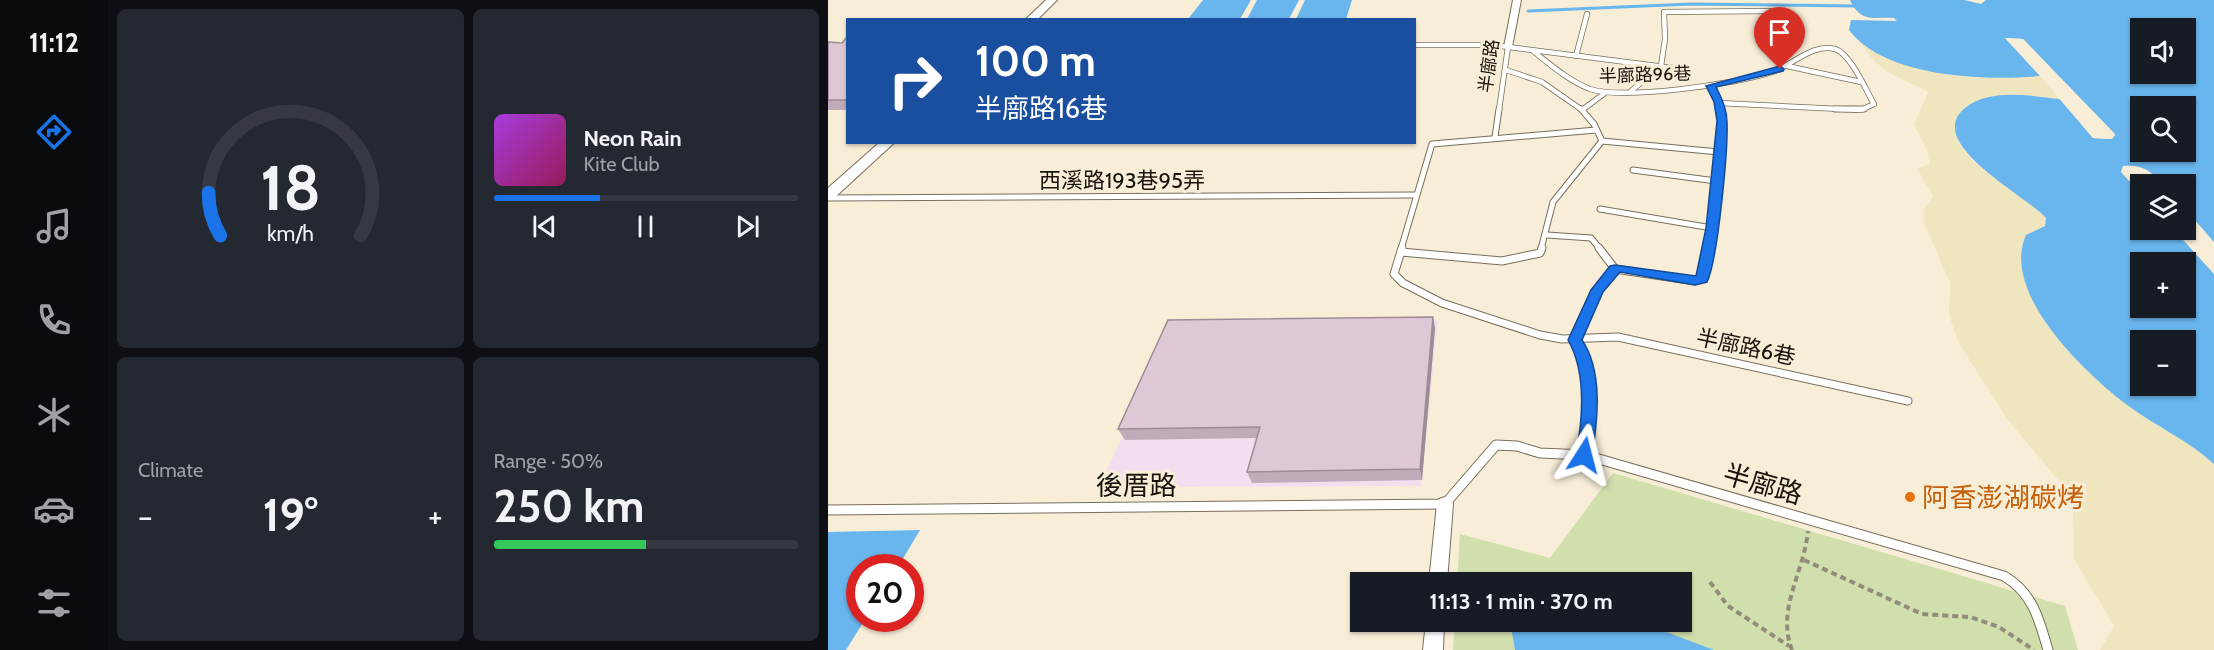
<!DOCTYPE html>
<meta charset="utf-8">
<style>
body{margin:0;font-family:Cabin,"Noto Sans TC",sans-serif;background:#242831;color:#f1f3f6;height:100vh;display:flex;flex-direction:column;font-size:22px;white-space:nowrap}
*{box-sizing:border-box;margin:0}
p{font-size:20px;color:#9ea1a6}
.icon{flex:none;width:33px;height:33px;fill:none;stroke:currentColor;stroke-width:2;stroke-linecap:round;stroke-linejoin:round}
.map{position:relative;flex:1;overflow:hidden}
.details{display:flex;flex-direction:column;gap:9px;padding:9px;background:#0d0f14;width:720px}
.details>*{flex:none}
.top-card{position:absolute;left:18px;top:18px;width:570px;height:126px;border-radius:0px;box-shadow:0 2px 4px #0004;background:#1a4fa0;color:#fff;overflow:hidden}
.buttons{position:absolute;left:1302px;top:18px;display:grid;gap:12px}
.buttons a{display:grid;place-items:center;width:66px;height:66px;border-radius:0px;background:#171b24;box-shadow:0 2px 4px #0004;font-size:30px}
.speed{position:absolute;left:18px;top:554px;display:flex;gap:12px;font-size:30px;font-weight:700;text-align:center}
.speed>*{display:grid;place-content:center;width:78px;height:78px;border-radius:50%;background:#171b24;box-shadow:0 2px 4px #0004;line-height:1}
.speed .limit{border:9px solid #d22;background:#fff;color:#111}
.pin{position:absolute;display:grid;place-items:center;width:51px;height:51px;color:#fff;margin:-62px -26px;border-radius:50% 50% 50% 0;rotate:-45deg;box-shadow:0 0 6px #0007}
.pin .icon{rotate:45deg}
.me{position:absolute;width:66px;margin:-33px;rotate:9deg;stroke-linejoin:round;filter:drop-shadow(0 0 4px #0008)}
.turn{display:flex;align-items:center;gap:21px;height:126px;padding:0 30px;font-size:27px}
.turn .icon{width:78px;height:78px;stroke-width:2.5}
.turn b{display:block;font-size:42px;line-height:51px}
.big{font-size:45px;font-weight:800;line-height:1.1}
.details .tile{flex:1;display:flex;flex-direction:column;justify-content:center;gap:9px;min-width:0;padding:0 21px;border-radius:9px;background:#242831}
.details .dial{align-items:center;gap:0}
.dial svg{height:156px;overflow:visible;fill:none;stroke:#363941;stroke-width:7;stroke-linecap:round;text-anchor:middle}
.dial text{fill:#f1f3f6;stroke:none}
.song{display:flex;align-items:center;gap:18px}
.cover{width:72px;height:72px;border-radius:9px;background:linear-gradient(135deg,hsl(280 70% 55%),hsl(330 70% 35%))}
.played{height:6px;border-radius:3px;background:linear-gradient(90deg,#1a73e8 35%,#363941 35%)}
.keys{display:flex;justify-content:space-around;direction:ltr}
.heat{display:flex;justify-content:space-between;align-items:center;font-size:33px;direction:ltr}
.charge{height:9px;border-radius:4px;background:linear-gradient(90deg,#34c759 50%,#363941 0)}
.details .tiles{flex:1;display:grid;gap:9px;grid-template-columns:repeat(2,1fr)}
.trip{position:absolute;left:522px;top:572px;width:342px;height:60px;border-radius:0px;background:#171b24;box-shadow:0 2px 4px #0004;font-weight:800;line-height:60px;text-align:center}
main{display:flex;flex:1;min-height:0}
.tab-bar{display:flex;flex-direction:column;width:108px;justify-content:space-around;align-items:center;background:#090b0e;color:#9ea1a6}
.tab-bar .icon{width:42px;height:42px}
.tab-bar .on{color:#1a73e8}
.tab-bar b{font-size:27px;color:#f1f3f6}
.map>svg:first-child{display:block}
.industrial{fill:#f2deee}
.green{fill:#d1dfad}
.sand{fill:#efe6c0}
.water{fill:#69b5ed;fill-rule:evenodd}
.pier{fill:#f8eed8}
.lines{fill:none;stroke-linecap:round;stroke-linejoin:round}
.stream{stroke:#69b5ed;stroke-width:3}
.lane-far3-casing{stroke:#776e5b;stroke-width:6}
.lane-far2-casing{stroke:#776e5b;stroke-width:7}
.lane-far1-casing{stroke:#776e5b;stroke-width:9}
.lane-casing{stroke:#776e5b;stroke-width:11}
.street-casing{stroke:#776e5b;stroke-width:2}
.secondary-casing{stroke:#776e5b;stroke-width:2}
.path{stroke:#938c7d;stroke-width:4;stroke-dasharray:6 4;stroke-linecap:butt}
.lane-far3{stroke:#fff;stroke-width:4.5}
.lane-far2{stroke:#fff;stroke-width:5}
.lane-far1{stroke:#fff;stroke-width:7}
.lane{stroke:#fff;stroke-width:9}
.street{fill:#fff;fill-rule:evenodd}
.secondary{fill:#fff;fill-rule:evenodd}
.wall{fill:#c0acb8}
.shaded-wall{fill:#9c8c96}
.building{fill:#dfc8d6;stroke:#9c8c96;stroke-width:1.5}
.route{fill:#1a73e8;stroke:#114b97;stroke-width:1.5}
.food-dot{fill:#e8710a;stroke:#f8eed8;stroke-width:2}
.labels{text-anchor:middle;dominant-baseline:central;stroke-width:6;stroke-linejoin:round;paint-order:stroke}
.far-street-label{font-size:18px;fill:#18140d;stroke:#f8eed8}
.street-label{font-size:22px;fill:#18140d;stroke:#f8eed8}
.near-street-label{font-size:27px;fill:#18140d;stroke:#f8eed8}
.near-food-label{font-size:27px;fill:#c56008;stroke:#f8eed8;text-anchor:start}
</style>
<main>
<nav class="tab-bar">
<b>11:12</b>
<svg class="icon on" aria-label="directions" viewBox="0 0 24 24"><path d="M12 3l9 9-9 9-9-9zM9 14v-3h6M13 9l2 2-2 2"/></svg>
<svg class="icon" aria-label="music" viewBox="0 0 24 24"><path d="M9 18V5l10-2v13"/><circle cx="6" cy="18" r="3"/><circle cx="16" cy="16" r="3"/></svg>
<svg class="icon" aria-label="phone" viewBox="0 0 24 24"><path d="M5 4h4l2 5-3 2q2 4 5 5l2-3 5 2v4C11 20 4 13 5 4z"/></svg>
<svg class="icon" aria-label="climate" viewBox="0 0 24 24"><path d="M12 3v18M4 7l16 10M4 17L20 7"/></svg>
<svg class="icon" aria-label="car" viewBox="0 0 24 24"><path d="M5 17H2v-5l4-1 3-4h7l3 4 3 1v5h-3M9 17h6M6 11h13"/><circle cx="7" cy="17" r="2"/><circle cx="17" cy="17" r="2"/></svg>
<svg class="icon" aria-label="filters" viewBox="0 0 24 24"><path d="M4 7h16M4 17h16"/><circle cx="9" cy="7" r="2"/><circle cx="15" cy="17" r="2"/></svg>
</nav>
<section class="details">
<div class="tiles">
<div class="tile dial"><svg viewBox="0 0 100 80">
<path d="M14 69A42 42 0 1 1 86 69"/>
<path d="M14 69A42 42 0 0 1 8 47" stroke="#1a73e8"/>
<text x="50" y="56" font-size="32" font-weight="700">18</text>
<text x="50" y="72" font-size="11">km/h</text>
</svg></div>
<div class="tile">
<div class="song"><i class="cover"></i><div><b>Neon Rain</b><p>Kite Club</p></div></div>
<div class="played"></div>
<div class="keys"><svg class="icon" aria-label="previous" viewBox="0 0 24 24"><path d="M18 5L8 12l10 7zM5 5v14"/></svg><svg class="icon" aria-label="pause" viewBox="0 0 24 24"><path d="M8 5v14M16 5v14"/></svg><svg class="icon" aria-label="next" viewBox="0 0 24 24"><path d="M6 5l10 7-10 7zM19 5v14"/></svg></div>
</div>
<div class="tile"><p>Climate</p>
<div class="heat"><a>−</a><b class="big">19°</b><a>+</a></div>
</div>
<div class="tile"><p>Range · 50%</p><b class="big">250 km</b><div class="charge"></div></div>
</div>
</section>
<div class="map">
<svg width="1386" height="650" viewBox="0 0 1386 650">
<rect width="100%" height="100%" fill="#f8eed8"/>
<path class="industrial" d="M610,321L593,486L271,487L348,322Z"/>
<path class="green" d="M785,473L1237,606L1250,650H625L627,621H854V582H629L632,534L722,558Z"/>
<path class="sand" d="M1033,42C1085,78 1151,81 1212,76L1232,99C1200,95 1158,88 1133,112C1132,119 1128,129 1129,135C1134,167 1198,193 1218,218L1217,226L1198,235C1172,293 1257,374 1299,405C1327,426 1360,440 1386,464V650H1272L1286,626L1246,559L1245,513L1230,480L1180,420L1130,342L1121,315L1122,283L1096,223V210L1105,197L1089,168L1102,164L1098,148L1086,125L1100,92C1072,77 1048,72 1033,42Z"/>
<g class="water">
<path d="M375,0H423L412,19H360Z"/>
<path d="M429,0H471L461,19H419Z"/>
<path d="M477,0H524L518,19H468Z"/>
<path d="M1022,0H1136L1153,4L1158,0H1386V242L1358,210V184H1335C1323,171 1314,164 1295,166L1293,172L1312,193V230H1346L1386,274V464C1360,440 1327,426 1299,405C1257,373 1172,293 1198,235L1217,226L1218,218C1201,197 1094,143 1137,108C1162,88 1203,96 1232,99L1265,138L1284,139L1287,134L1195,39L1177,38L1212,76C1158,81 1057,78 1021,30L1023,20L1069,21L1066,18C1044,17 1033,23 1022,0ZM1312,28H1358V74H1312ZM1312,106H1358V152H1312ZM1312,262H1358V308H1312ZM1312,340H1358V386H1312Z"/>
<path d="M92,530L70,567H32V618H38L18,650H0V532Z"/>
<path d="M682,621H809L886,650H687Z"/>
</g>
<path class="pier" d="M1177,38L1195,39L1287,135L1284,139L1265,138L1229,96L1234,97L1266,135H1283L1194,42L1183,41L1214,74V78Z"/>
<g class="lines">
<path class="stream" d="M700,11L863,4L1027,6"/>
<defs>
<g id="lane-far3">
<path d="M586,45H665L853,69"/>
<path d="M705,51C723,65 741,81 762,89C795,100 910,84 944,72C965,65 984,43 1007,49C1022,53 1038,90 1046,104L1033,110L891,103"/>
<path d="M748,56L759,14"/>
<path d="M959,66L1033,82"/>
<path d="M678,70L714,82L754,110"/>
<path d="M883,86L892,110"/>
<path d="M803,91L833,66L837,39L836,12L942,11"/>
<path d="M671,110L680,47"/>
<path d="M754,110L777,93"/>
</g>
<g id="lane-far2">
<path d="M1007,109H1036"/>
<path d="M667,137L671,109"/>
<path d="M774,141L891,152"/>
<path d="M805,170L888,181"/>
<path d="M0,198L588,195"/>
<path d="M772,209L884,228"/>
<path d="M719,235L763,238L772,249"/>
<path d="M573,249L604,144L768,130"/>
<path d="M713,249L725,202L774,141L766,124L753,109"/>
<path d="M880,249L894,121L892,109"/>
</g>
<g id="lane-far1">
<path d="M574,248L566,274L575,283L614,303L712,335L734,339L790,337L1080,401"/>
<path d="M771,248L787,269"/>
<path d="M573,252L674,261L712,253L714,248"/>
<path d="M747,340L769,290L787,269L867,281L874,279L880,248"/>
<path d="M747,340C762,368 763,395 761,426"/>
</g>
<g id="lane">
<path d="M757,455L761,425"/>
<path d="M0,510L617,504L668,445L689,446L712,453L757,455L1176,576C1205,593 1211,619 1220,650"/>
</g>
<g id="street">
<path d="M685,0H693L684,47L680,50L676,47Z"/>
<path d="M617,497L623,499L625,504L619,582H601L609,504L611,499Z"/>
<path d="M598,621H616L615,650H595Z"/>
</g>
<g id="secondary">
<path d="M218,0H229L209,20H197Z"/>
<path d="M52,142H67L5,199L0,200V188Z"/>
</g>
</defs>
<use href="#lane-far3" class="lane-far3-casing"/>
<use href="#lane-far2" class="lane-far2-casing"/>
<use href="#lane-far1" class="lane-far1-casing"/>
<use href="#lane" class="lane-casing"/>
<use href="#street" class="street-casing"/>
<use href="#secondary" class="secondary-casing"/>
<g class="path">
<path d="M976,560L1094,614L1142,617L1171,627L1206,650"/>
<path d="M882,582L900,606L961,646"/>
<path d="M964,650C948,609 976,573 980,531"/>
</g>
<use href="#lane-far3" class="lane-far3"/>
<use href="#lane-far2" class="lane-far2"/>
<use href="#lane-far1" class="lane-far1"/>
<use href="#lane" class="lane"/>
<use href="#street" class="street"/>
<use href="#secondary" class="secondary"/>
</g>
<g class="wall">
<path d="M20,38V110H0V42L14,43Z"/>
<path d="M607,328L594,480L424,483L419,472L429,438L297,440L290,429Z"/>
</g>
<path class="shaded-wall" d="M605,317L607,328L594,480L592,469Z"/>
<g class="building">
<path d="M18,38H20V100H0V42L14,43Z"/>
<path d="M605,317L592,469L419,472L432,427L290,429L340,320Z"/>
</g>
<path class="route" d="M952,66L956,69L955,71L888,87C894,98 899,109 899,122C900,150 890,259 879,282L867,285L792,272L775,292L754,340C775,371 770,419 764,455L762,460H751L748,455C755,418 759,373 740,340L763,290L782,266L787,265L868,276L878,228L889,121L886,102L878,86Z"/>
<circle class="food-dot" cx="1082" cy="497" r="6"/>
<g class="labels">
<g class="far-street-label">
<text transform="translate(661 66) rotate(-82)">半廍路</text>
<text transform="translate(817 75) rotate(-2)">半廍路96巷</text>
</g>
<g class="street-label">
<text x="294" y="180">西溪路193巷95弄</text>
<text transform="translate(918 347) rotate(12)">半廍路6巷</text>
</g>
<g class="near-street-label">
<text transform="translate(935 484) rotate(16)">半廍路</text>
<text x="308" y="485">後厝路</text>
</g>
<g class="near-food-label">
<text x="1094" y="497">阿香澎湖碳烤</text>
</g>
</g>
</svg>
<div class="buttons">
<a><svg class="icon" aria-label="sound" viewBox="0 0 24 24"><path d="M4 9h4l5-4v14l-5-4H4zM17 9q2 3 0 6"/></svg></a>
<a><svg class="icon" aria-label="search" viewBox="0 0 24 24"><circle cx="10" cy="10" r="6"/><path d="M15 15l6 6"/></svg></a>
<a><svg class="icon" aria-label="layers" viewBox="0 0 24 24"><path d="M12 4l9 5-9 5-9-5zM3 14l9 5 9-5"/></svg></a>
<a>+</a>
<a>−</a>
</div>
<div class="speed"><div class="limit">20</div></div>
<div class="pin" style="left:952px;top:69px;background:#d93025"><svg class="icon" aria-label="arrive" viewBox="0 0 24 24"><path d="M6 21V4h12l-3 4 3 4H6"/></svg></div>
<svg class="me" style="left:756px;top:455px" viewBox="-20 -20 40 40"><path d="M0-17L14 15 0 8-14 15z" fill="#1a73e8" stroke="#fff" stroke-width="4"/></svg>
<div class="trip">11:13 · 1 min · 370 m</div>
<div class="top-card">
<div class="turn"><svg class="icon" aria-label="right" viewBox="0 0 24 24"><path d="M7 20v-9h11M14 6l5 5-5 5"/></svg><div><b>100 m</b>半廍路16巷</div></div>
</div>
</div>
</main>
